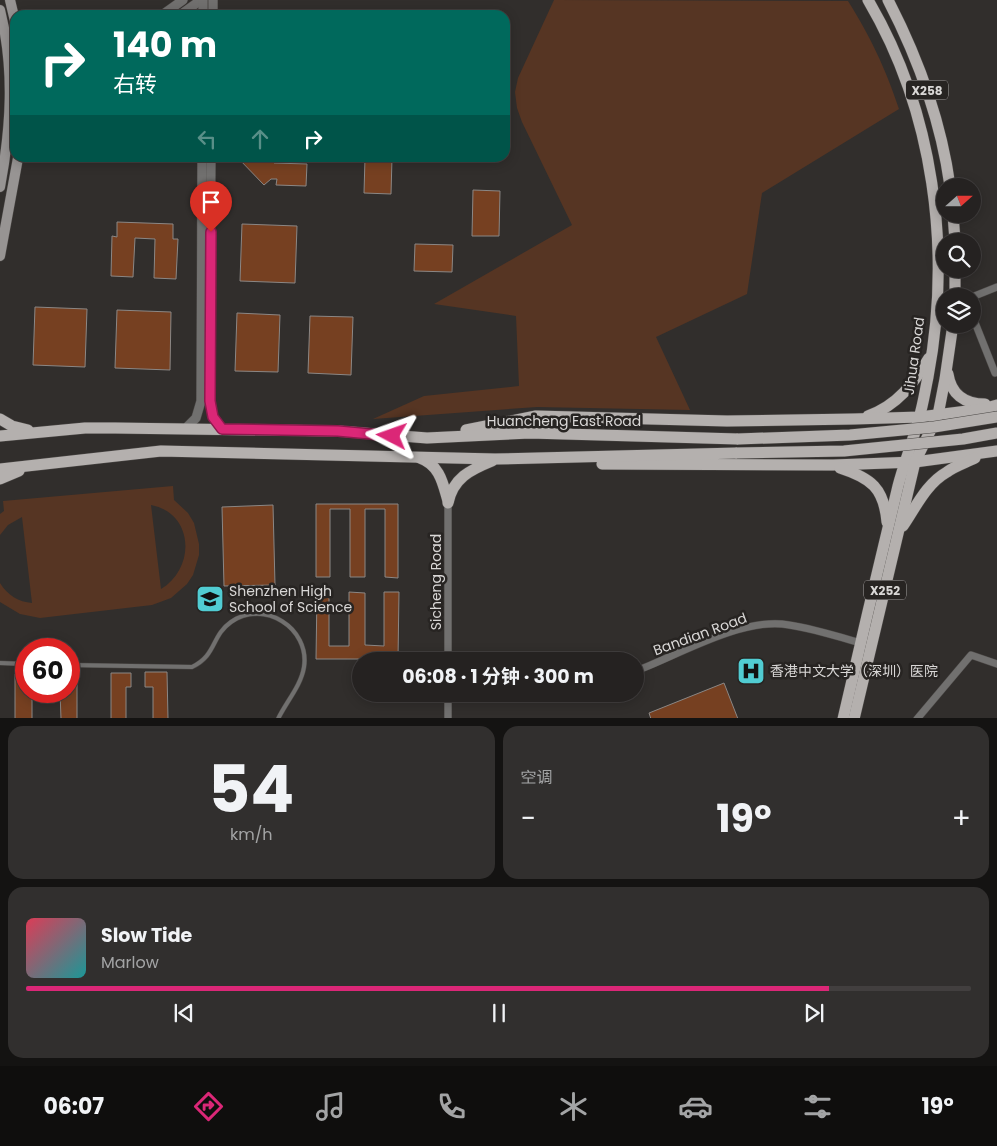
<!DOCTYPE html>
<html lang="zh">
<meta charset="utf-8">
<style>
body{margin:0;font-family:Poppins,"Noto Sans SC",sans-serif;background:#312f2e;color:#f1f3f6;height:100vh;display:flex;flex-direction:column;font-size:19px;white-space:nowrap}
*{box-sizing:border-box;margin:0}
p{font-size:16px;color:#a3a4a5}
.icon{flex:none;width:28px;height:28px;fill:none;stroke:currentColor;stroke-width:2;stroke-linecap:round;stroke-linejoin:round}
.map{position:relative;height:718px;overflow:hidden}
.side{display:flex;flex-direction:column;gap:8px;padding:8px;background:#141312;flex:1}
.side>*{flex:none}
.banner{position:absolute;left:10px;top:10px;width:500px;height:152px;border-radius:15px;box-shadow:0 2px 12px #0003,0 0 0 1px #423f3f;background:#00695c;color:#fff;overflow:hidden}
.needle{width:32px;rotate:69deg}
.tools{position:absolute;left:936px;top:178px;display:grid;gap:10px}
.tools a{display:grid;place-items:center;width:45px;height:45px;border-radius:50%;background:#252221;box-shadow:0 2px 12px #0003,0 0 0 1px #423f3f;font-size:25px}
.speed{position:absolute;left:15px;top:638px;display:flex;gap:10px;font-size:25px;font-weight:700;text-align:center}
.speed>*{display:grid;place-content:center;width:65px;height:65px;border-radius:50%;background:#252221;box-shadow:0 2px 12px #0003,0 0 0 1px #423f3f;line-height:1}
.speed .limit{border:8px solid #d22;background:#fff;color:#111}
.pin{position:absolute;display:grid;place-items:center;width:42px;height:42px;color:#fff;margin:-51px -21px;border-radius:50% 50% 50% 0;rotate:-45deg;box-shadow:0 0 5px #0007}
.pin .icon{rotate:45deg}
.me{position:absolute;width:55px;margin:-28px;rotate:274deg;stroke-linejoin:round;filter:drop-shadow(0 0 4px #0008)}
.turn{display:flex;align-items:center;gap:18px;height:105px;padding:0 20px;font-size:22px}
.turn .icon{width:65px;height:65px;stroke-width:2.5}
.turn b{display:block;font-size:35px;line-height:42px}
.lanes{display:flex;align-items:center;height:48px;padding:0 20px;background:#0003;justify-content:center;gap:25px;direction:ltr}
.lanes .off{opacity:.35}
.big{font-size:38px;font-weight:700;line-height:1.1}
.side .tile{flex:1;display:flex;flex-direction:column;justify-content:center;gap:8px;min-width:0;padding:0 18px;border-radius:15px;background:#312f2e}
.side .dial{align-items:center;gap:0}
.dial b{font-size:65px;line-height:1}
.song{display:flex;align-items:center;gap:15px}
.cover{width:60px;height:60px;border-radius:8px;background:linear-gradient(135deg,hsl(350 70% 55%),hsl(180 70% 35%))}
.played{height:5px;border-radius:2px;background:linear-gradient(90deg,#db2777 85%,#423f3f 85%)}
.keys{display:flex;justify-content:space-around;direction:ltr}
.heat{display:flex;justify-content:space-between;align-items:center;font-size:28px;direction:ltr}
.side .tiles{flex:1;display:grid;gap:8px;grid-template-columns:1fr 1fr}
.tile:last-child{grid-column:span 2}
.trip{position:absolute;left:352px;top:652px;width:292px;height:50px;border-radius:25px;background:#252221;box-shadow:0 2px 12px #0003,0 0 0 1px #423f3f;font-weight:700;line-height:50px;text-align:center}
.menu{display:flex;height:80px;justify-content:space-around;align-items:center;background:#0f0e0d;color:#a3a4a5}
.menu .icon{width:35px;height:35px}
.menu .active{color:#db2777}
.menu b{font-size:22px;color:#f1f3f6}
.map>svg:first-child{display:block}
.green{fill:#563523;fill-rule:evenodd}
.building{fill:#764021;stroke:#8b8785}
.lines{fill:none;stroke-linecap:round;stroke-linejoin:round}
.service-casing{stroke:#4c4947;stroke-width:5}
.minor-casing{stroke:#4c4947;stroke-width:8}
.tertiary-casing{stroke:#4c4947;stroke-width:10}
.secondary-casing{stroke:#4c4947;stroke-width:11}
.primary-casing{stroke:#4c4947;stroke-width:12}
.service{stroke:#71706f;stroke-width:4}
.minor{stroke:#71706f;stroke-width:7}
.tertiary{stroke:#71706f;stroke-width:9}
.secondary{stroke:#979493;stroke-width:10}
.primary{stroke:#b4b0ae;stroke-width:11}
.primary-bridge-casing{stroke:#4c4947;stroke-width:12;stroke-linecap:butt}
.primary-bridge{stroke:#b4b0ae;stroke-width:11}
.route-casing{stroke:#8e194d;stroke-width:12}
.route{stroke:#db2777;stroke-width:9}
.labels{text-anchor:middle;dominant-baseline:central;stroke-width:5;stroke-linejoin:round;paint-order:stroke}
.shield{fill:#272422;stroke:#a4a1a0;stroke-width:1}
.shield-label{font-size:12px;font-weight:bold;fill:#d9d7d6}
.street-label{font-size:14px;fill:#d9d7d6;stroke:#272422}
.poi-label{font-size:14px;fill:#d9d7d6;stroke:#272422;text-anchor:start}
</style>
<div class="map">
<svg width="997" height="719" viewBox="0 0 997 719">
<rect width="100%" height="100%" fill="#312e2c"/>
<g class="green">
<path d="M554,0L848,1C871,38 885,67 899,109L762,193L747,294L656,337L690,410L537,407L373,419L424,396L519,386L516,316L434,304L572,225L522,122L517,108L515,92L518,78Z"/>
<path d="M173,486L174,500L188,513L194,523L199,544V555L193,575L187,584L171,598L152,605L40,618L20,614L0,602V583C7,595 19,602 32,603L22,517L8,525L0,535V514L4,511L3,501ZM151,505C194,513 196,568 161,589Z"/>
</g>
<g class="building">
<rect x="280" y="10" width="25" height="5"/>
<path d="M238,158H269L274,163L307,164L306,186L276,185L277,179H271L264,185Z"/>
<path d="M365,158H392L391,194L364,193Z"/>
<path d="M473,190L500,191L499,236H472Z"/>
<path d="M117,222L173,224V239H178L176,279L154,278L155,239L135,238L133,277L111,276L112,236L117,237Z"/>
<path d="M242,224L297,226L295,283L240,281Z"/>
<path d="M415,244L453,245L452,272L414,271Z"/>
<path d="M35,307L87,309L85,367L33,365Z"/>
<path d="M117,310L171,312L170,370L115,368Z"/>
<path d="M237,313L280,315L278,372L235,371Z"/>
<path d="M310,316L353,317L351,375L308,373Z"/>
<path d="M316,504H398V578L385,577V509H365V577H350V509H330V577H316Z"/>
<path d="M273,505L275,585L224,586L222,507Z"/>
<path d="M349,592L365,593V645L384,646V592H399L398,659H316L317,593H329V646H349Z"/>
<path d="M145,672H167L168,719H153V687H145Z"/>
<path d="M77,673V719H61L60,691H69V674Z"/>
<path d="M111,673H131V687H126V719H111Z"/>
<path d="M15,674H26V691H32V719H15Z"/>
<path d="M724,683L738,719H651L649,713Z"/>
</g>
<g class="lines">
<defs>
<g id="service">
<path d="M0,663L26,664"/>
<path d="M69,665L192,667C217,655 211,636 231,622C264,599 310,628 304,667C301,686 286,702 278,719"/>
</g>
<g id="minor">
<path d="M972,297L997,287"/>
<path d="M972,315L995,373"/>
<path d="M448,503V661"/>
<path d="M636,671C678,655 738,620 782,624C809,627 835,636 861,643"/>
<path d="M448,719V694"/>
<path d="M917,719L971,655L997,664"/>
</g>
<g id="tertiary">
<path d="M162,15L183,0"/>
<path d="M180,15L201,0"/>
<path d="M203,15V0"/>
<path d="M213,15V0"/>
<path d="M211,158L209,401L213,417L222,429"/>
<path d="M186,428L196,418L201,401L202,158"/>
</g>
<g id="secondary">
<path d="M10,0L15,21"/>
<path d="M0,10C15,69 11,128 0,187"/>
<path d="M0,256L18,158"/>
</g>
<g id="primary">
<path d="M888,0C918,58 941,121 950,186"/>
<path d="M953,214L955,241"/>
<path d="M955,296V269"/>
<path d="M948,374C951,394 964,404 985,404"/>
<path d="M868,416C898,405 913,384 929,358"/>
<path d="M0,419L12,426L28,430"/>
<path d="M466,430L536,416L727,421L854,419L920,417L983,409L997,405"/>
<path d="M0,436L85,428H115L338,431L427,438L530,433L738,439"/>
<path d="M420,458C440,465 443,484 448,501"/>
<path d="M602,464L833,465L915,462L997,451"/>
<path d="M840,468C871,478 884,488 887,522"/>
<path d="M0,469L161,451L495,459L737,453"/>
<path d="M0,479L19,471"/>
<path d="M448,503C453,478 470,470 492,461"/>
<path d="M903,526C916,507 926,484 947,472C955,466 965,463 975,458"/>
<path d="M843,719C861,641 879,564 898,486C904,463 913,441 919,418C923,405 925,391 928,377C952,250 934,112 868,0"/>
<path d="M854,719L915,462L938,415L945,379L953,324"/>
</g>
</defs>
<use href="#service" class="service-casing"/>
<use href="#minor" class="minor-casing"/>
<use href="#tertiary" class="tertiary-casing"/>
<use href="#secondary" class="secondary-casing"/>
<use href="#primary" class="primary-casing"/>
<use href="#service" class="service"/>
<use href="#minor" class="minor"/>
<use href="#tertiary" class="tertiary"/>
<use href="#secondary" class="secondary"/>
<use href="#primary" class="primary"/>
<defs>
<g id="primary-bridge">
<path d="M738,439L850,435L934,427L997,417"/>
<path d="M737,453L844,451L963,439L997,433"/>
</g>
</defs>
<use href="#primary-bridge" class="primary-bridge-casing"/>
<use href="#primary-bridge" class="primary-bridge"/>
</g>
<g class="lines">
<defs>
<path id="route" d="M211,232L210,401L213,417L222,429L338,431L392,436"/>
</defs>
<use href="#route" class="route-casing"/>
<use href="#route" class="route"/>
</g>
<defs>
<symbol id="school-square" viewBox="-11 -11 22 22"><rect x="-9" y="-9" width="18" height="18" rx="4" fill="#51ccd2" stroke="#272422"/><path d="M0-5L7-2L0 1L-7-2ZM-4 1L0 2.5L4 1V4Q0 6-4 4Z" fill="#111"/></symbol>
<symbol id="hospital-square" viewBox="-11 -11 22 22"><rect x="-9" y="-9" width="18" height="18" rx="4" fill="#51ccd2" stroke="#272422"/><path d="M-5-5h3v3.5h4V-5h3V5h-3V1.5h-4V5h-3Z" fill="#111"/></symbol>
</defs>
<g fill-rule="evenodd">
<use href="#school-square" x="194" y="583" width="32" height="32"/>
<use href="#hospital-square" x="735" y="655" width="32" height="32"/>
</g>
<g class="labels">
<g class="shield">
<rect x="906" y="80.5" width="42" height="19" rx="4"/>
<rect x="864" y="580.5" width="42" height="19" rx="4"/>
</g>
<g class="shield-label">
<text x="927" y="90">X258</text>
<text x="885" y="590">X252</text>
</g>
<g class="street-label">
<text transform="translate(914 356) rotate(-82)">Jihua Road</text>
<text x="564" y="421">Huancheng East Road</text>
<text transform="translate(436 582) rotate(-90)">Sicheng Road</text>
<text transform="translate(700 634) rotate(-20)">Bandian Road</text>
</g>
<g class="poi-label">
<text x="229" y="591">Shenzhen High<tspan x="229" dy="16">School of Science</tspan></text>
<text x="770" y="671">香港中文大学（深圳）医院</text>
</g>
</g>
</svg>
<div class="tools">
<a><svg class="needle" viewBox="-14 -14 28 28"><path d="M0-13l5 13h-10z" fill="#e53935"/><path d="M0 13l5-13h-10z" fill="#a3a4a5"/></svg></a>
<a><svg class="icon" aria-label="search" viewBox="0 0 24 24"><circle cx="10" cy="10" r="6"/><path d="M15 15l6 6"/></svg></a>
<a><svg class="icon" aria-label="layers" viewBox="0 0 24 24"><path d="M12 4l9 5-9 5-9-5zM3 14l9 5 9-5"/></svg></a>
</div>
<div class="speed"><div class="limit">60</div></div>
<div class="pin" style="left:211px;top:232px;background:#d93025"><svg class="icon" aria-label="arrive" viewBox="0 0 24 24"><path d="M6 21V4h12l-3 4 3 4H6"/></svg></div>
<svg class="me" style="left:392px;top:436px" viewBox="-20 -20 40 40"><path d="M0-17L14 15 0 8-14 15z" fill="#db2777" stroke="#fff" stroke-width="4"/></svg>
<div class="trip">06:08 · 1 分钟 · 300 m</div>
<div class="banner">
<div class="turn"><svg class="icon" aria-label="right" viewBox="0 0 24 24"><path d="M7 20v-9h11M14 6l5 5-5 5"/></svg><div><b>140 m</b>右转</div></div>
<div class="lanes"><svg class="icon off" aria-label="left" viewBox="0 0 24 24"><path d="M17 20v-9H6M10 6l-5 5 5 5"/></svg><svg class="icon off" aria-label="ahead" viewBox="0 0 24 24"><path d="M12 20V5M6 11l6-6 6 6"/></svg><svg class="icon" aria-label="right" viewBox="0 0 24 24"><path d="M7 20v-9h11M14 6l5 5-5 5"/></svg></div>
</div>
</div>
<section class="side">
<div class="tiles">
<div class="tile dial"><b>54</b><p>km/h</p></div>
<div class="tile"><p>空调</p>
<div class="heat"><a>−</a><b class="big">19°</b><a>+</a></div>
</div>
<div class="tile">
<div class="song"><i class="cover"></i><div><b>Slow Tide</b><p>Marlow</p></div></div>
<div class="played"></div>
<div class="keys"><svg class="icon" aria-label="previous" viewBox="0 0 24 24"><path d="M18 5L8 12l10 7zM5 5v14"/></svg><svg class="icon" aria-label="pause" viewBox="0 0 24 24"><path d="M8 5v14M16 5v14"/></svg><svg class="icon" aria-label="next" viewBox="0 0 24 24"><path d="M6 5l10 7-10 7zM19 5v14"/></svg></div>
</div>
</div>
</section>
<nav class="menu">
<b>06:07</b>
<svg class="icon active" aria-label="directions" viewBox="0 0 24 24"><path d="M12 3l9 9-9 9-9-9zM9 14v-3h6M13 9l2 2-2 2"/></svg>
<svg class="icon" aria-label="music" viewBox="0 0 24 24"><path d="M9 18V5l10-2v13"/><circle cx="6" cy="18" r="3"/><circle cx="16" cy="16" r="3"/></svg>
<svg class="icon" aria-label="phone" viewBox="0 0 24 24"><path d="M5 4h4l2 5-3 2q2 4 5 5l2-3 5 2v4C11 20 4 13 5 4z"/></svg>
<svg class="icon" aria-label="climate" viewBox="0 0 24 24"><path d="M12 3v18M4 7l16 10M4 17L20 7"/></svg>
<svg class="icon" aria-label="car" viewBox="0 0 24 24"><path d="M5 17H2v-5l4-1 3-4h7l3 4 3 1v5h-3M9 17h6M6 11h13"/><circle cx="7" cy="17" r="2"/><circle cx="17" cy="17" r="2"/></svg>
<svg class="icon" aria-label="filters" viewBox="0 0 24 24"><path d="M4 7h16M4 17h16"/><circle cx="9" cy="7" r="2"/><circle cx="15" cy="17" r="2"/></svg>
<b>19°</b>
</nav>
